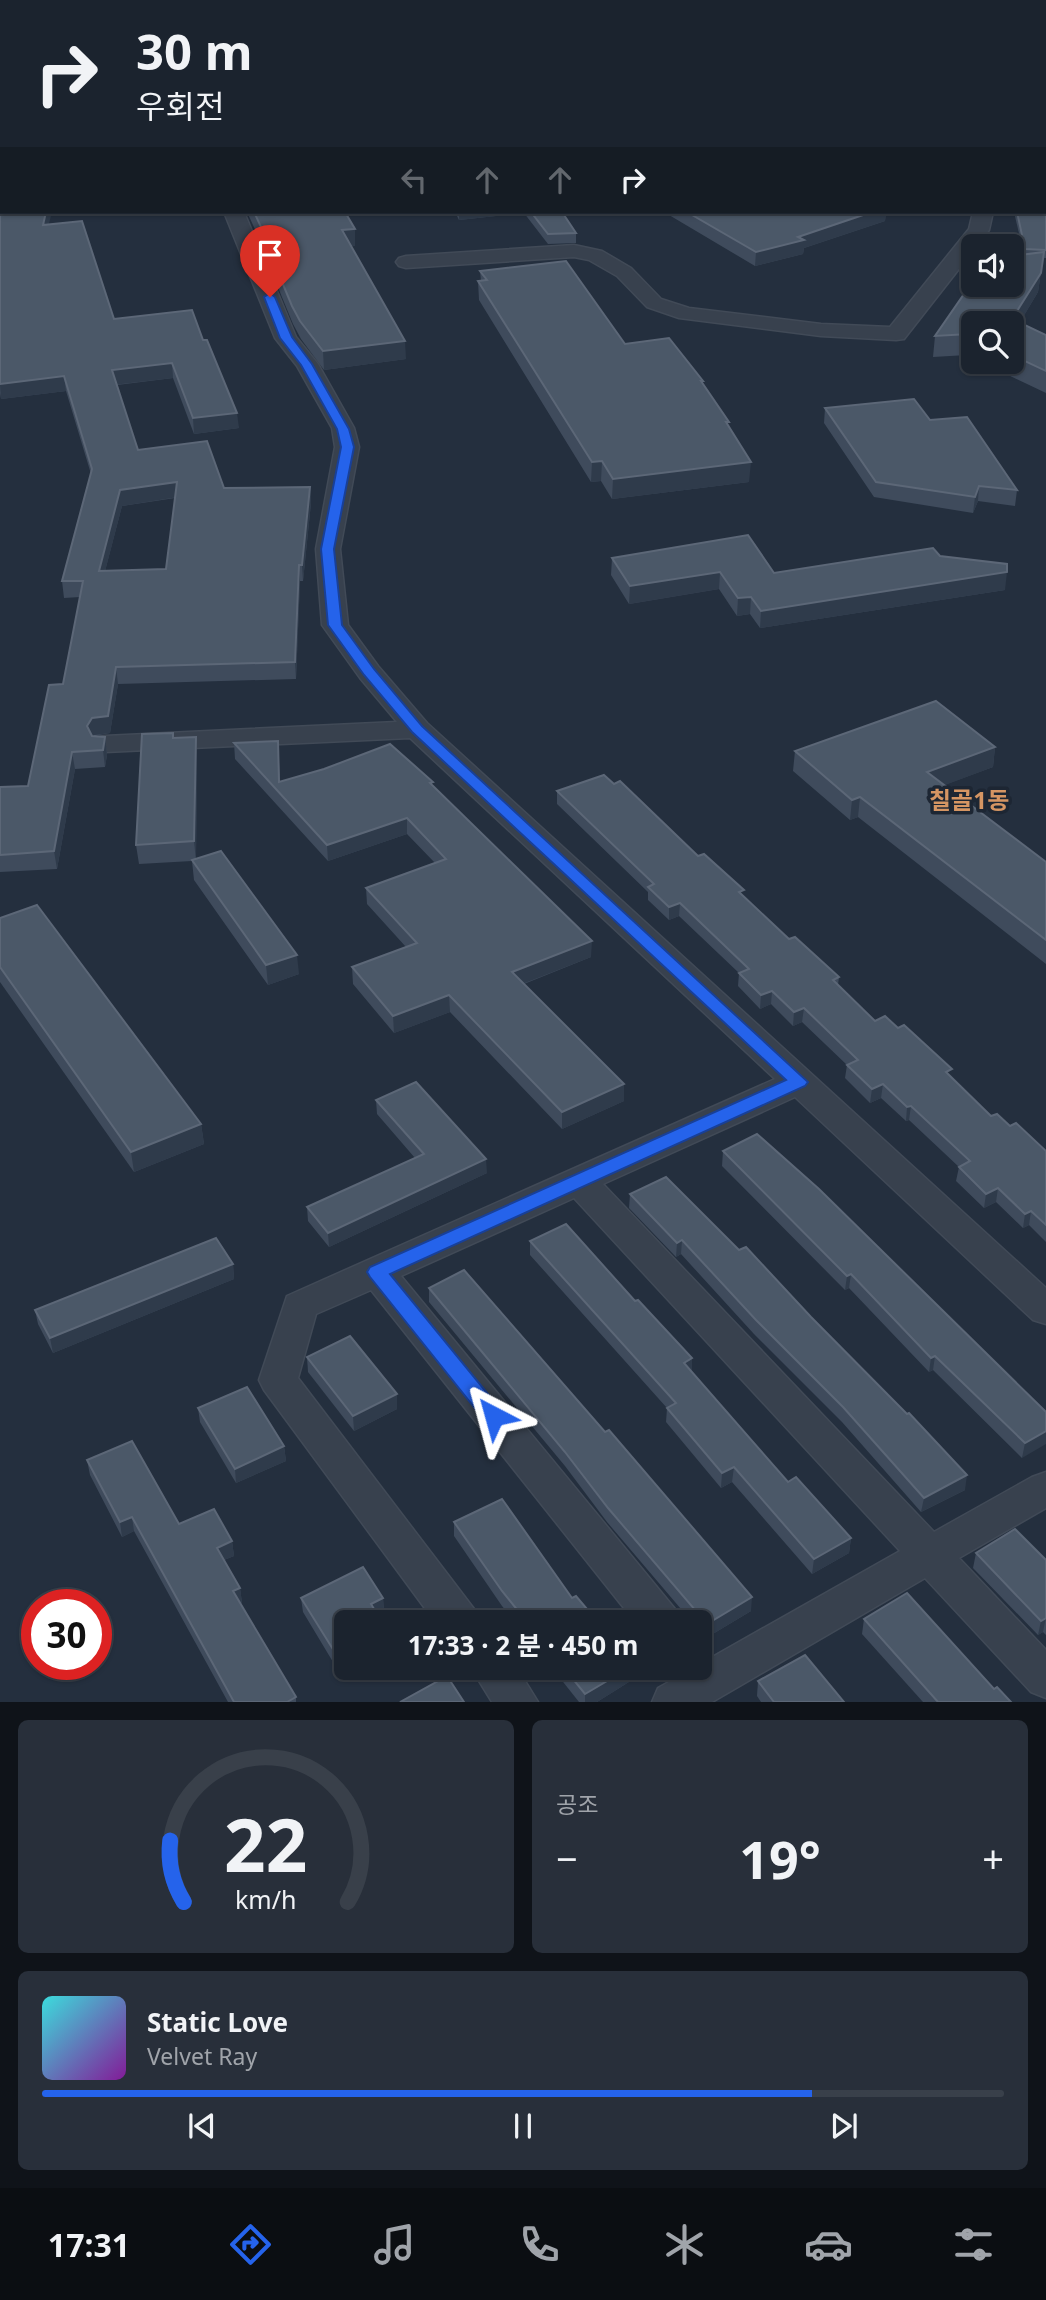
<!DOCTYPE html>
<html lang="ko">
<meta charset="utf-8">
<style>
body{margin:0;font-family:"Noto Sans","Noto Sans KR",sans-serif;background:#282f3a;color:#f1f3f6;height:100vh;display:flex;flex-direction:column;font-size:26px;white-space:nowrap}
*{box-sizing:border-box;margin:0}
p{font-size:23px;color:#a0a4aa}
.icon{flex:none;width:38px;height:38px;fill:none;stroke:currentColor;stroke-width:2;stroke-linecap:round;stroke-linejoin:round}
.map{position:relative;height:1702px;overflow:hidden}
.side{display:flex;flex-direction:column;gap:18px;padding:18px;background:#0f1319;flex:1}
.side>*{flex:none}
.banner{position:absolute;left:0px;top:0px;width:1046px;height:214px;box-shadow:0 2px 5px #0004,0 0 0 2px #39404a;background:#1b232e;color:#f1f3f6;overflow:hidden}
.fabs{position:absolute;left:961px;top:234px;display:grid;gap:14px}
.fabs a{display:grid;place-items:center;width:63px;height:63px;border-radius:10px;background:#1b232e;box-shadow:0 2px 5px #0004,0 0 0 2px #39404a;font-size:35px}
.speed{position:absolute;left:21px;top:1589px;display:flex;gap:14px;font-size:35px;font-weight:700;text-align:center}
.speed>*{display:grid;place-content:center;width:91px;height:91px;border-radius:50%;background:#1b232e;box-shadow:0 2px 5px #0004,0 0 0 2px #39404a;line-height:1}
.speed .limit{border:10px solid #d22;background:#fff;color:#111}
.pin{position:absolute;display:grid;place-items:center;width:60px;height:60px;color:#fff;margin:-72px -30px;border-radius:50% 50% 50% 0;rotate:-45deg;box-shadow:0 0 7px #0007}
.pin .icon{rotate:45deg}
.me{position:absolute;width:77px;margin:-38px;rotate:321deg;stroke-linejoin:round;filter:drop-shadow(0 0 5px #0008)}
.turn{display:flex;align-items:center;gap:24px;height:147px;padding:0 21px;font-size:32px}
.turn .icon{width:91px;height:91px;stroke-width:2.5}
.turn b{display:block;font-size:49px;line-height:60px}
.lanes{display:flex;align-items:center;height:66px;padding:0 21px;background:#0003;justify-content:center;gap:35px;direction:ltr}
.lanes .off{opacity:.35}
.big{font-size:52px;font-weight:700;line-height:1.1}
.side .widget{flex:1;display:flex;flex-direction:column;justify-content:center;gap:10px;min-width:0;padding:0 24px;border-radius:10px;background:#282f3a}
.side .dial{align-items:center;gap:0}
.dial svg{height:182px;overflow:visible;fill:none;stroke:#39404a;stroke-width:7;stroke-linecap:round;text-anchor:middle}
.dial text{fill:#f1f3f6;stroke:none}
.song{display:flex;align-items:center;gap:21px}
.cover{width:84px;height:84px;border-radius:10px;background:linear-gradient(135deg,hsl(180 70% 55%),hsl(290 70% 35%))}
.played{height:7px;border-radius:4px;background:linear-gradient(90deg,#2563eb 80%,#39404a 80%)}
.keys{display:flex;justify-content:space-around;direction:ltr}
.heat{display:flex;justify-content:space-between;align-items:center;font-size:38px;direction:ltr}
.side .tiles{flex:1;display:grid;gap:18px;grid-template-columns:1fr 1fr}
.widget:last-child{grid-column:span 2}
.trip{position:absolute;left:334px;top:1610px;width:378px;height:70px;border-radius:10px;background:#1b232e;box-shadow:0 2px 5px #0004,0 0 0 2px #39404a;font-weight:700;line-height:70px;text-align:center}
.menu{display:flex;height:112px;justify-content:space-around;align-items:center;background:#0b0e12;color:#a0a4aa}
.menu .icon{width:49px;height:49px}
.menu .current{color:#2563eb}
.menu b{font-size:32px;color:#f1f3f6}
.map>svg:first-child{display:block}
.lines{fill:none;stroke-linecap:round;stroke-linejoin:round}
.street-casing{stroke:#414a57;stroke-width:3}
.street{fill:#38414e;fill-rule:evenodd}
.wall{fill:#3f4b5c;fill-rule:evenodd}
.shaded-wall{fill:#2f3b4b}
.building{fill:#4b5868;stroke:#5c6777;stroke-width:2;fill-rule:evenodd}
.route{fill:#2563eb;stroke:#184099;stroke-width:2}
.labels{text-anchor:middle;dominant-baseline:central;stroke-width:7;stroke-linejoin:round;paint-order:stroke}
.quarter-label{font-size:24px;font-weight:bold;fill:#d59563;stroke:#1d2633}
</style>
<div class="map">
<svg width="1046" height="1702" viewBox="0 0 1046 1702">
<rect width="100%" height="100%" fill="#242f3e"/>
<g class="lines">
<defs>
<g id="street">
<path d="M825,0H842L843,2H826Z"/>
<rect x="1045" y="75" width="1" height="11"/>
<path d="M224,212H244L296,337L318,364L354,428L359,447L340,549L348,625L378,666L427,723L1046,1288V1324L1033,1320L795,1097L603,1184L934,1532L1032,1477L1046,1472V1508L959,1558L1046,1650V1698L1031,1692L925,1578L712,1702H652L658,1688L694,1668H700V1664L900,1551L574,1198L401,1276L675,1609L681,1622H635L371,1290L316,1314L298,1378L474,1609L480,1622H435L264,1390L259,1380L287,1296L775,1079L410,738L105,752L95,750L91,744L95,738L105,736L397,722L360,678L322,625L316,549L335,447L332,428L297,366L275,338Z"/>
<path d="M973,212H993L989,230L976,247H973V251L904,339L896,340L821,336L679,318L647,307L617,276L589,260L574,257L406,268L399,266L396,262L399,258L406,256L574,245L602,251L631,268L661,299L689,308L821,324L890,327L969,229Z"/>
<path d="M471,1668H517L538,1702H492Z"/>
</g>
</defs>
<use href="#street" class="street-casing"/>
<use href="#street" class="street"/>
</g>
<g class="wall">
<path d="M0,95L48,224L114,319L203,340L239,428L194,434L173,378L117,385L138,450L224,488L310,487L311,503L303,581H300L296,679L118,684L110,733L94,736L105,737L107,755L105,767L75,769L57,869L0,872V787L28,786L63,684L80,597L64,598L62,581L91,474L66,391L1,399L0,393ZM175,498L166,569L105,571L122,506Z"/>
<rect x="1045" y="110" width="1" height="54"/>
<path d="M1046,178V258H1043L1038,292L1020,322L1046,335V393L981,362H1012V324H973V358L967,355L933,357L935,336L1024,255L1014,212H1045Z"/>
<path d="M247,212H345L355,229V246H351L406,359L324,370L301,339L293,324L266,258L265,251Z"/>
<path d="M455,212H562L576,233V243L548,244L524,213L459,220Z"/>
<path d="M664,212H886L885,221L804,248L803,254L755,266Z"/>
<path d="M480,271L625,344L703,381V384L729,427L749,482L612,499L601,481L591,482L479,300L478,281H481Z"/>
<path d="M825,408L930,420L1017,490L1015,506L978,501L973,513L874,497L824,423Z"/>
<path d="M940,556L1005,590L760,628L750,614L737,616L719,589L629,604L611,575L612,558L774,573Z"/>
<path d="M174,738L197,756L196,859L299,974L268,985L194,880L192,861L139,864L136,845Z"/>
<path d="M278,741L280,782L433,786L591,957L524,984L624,1084V1101L562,1129L450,1012L394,1033L353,984L352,967L406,947L367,904L366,888L435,863L407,834L328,861L235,759L234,743Z"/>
<path d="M995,747L993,767L944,785L1046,862V964L858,817L850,820L793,771L795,751Z"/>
<path d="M557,791L698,856L789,939L839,977L838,985L875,1021L951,1077L991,1116L1010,1126L1046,1151V1242L1029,1225L1023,1228L996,1202L984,1208L956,1181L959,1167L909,1120L906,1121L881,1098L870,1103L845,1078L847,1065L802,1022L793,1026L771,1004L760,1009L738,986L739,973L679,916L669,920L648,900V892L557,804Z"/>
<path d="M0,918L201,1124L204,1144L134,1172L0,982Z"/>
<path d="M376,1100L487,1173L329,1247L308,1221L307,1207L415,1158L377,1114Z"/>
<path d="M723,1151L1046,1412L1022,1458L933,1370L929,1372L849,1288L845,1290L722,1166Z"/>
<path d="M630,1194L965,1490L921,1512L842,1422L754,1334L681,1254L676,1257L629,1208Z"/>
<path d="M530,1241L635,1301L692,1358V1372L788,1482L851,1538L849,1553L812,1574L732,1482L721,1488L666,1422L667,1408L530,1255Z"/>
<path d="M233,1264L234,1279L53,1353L38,1324L35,1310Z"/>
<path d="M429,1288L751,1611L706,1638L700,1632V1622H692L607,1522L565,1466L429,1302Z"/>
<path d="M307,1357L397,1394V1409L354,1431L308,1372Z"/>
<path d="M198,1408L284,1446L286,1461L236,1483L200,1422Z"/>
<path d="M87,1460L179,1524L232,1541L234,1556L224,1560L240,1588L242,1603H240L296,1697V1702H228L134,1531L122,1537L90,1475Z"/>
<path d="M454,1522L572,1598L598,1622H515L502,1606L454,1536Z"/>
<path d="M976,1553L1046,1560V1635L1043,1632L1038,1635L973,1568Z"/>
<path d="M301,1598H383L384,1612L378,1616L346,1668H386L357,1682L354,1677L345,1682L303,1612Z"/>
<path d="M864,1619L994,1689L1011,1702H923L862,1634Z"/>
<path d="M552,1668H633L632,1680L597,1702H579Z"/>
<path d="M758,1681L844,1702H761L757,1696Z"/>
</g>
<g class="shaded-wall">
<path d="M0,0H17L13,2H2V7L0,8Z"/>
<path d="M693,0H711L708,2H691Z"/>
<path d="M46,212H52L45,239L43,225Z"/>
<path d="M459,212H524V213L459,220Z"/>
<path d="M872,212H886L885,221L804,248L803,254L755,266L756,252L798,237Z"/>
<path d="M355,229V246L343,247L342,230Z"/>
<path d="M1044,252L1038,292L1012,336V319Z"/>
<path d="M405,341L406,359L324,370L323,351Z"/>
<path d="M172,363L173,378L113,385L112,370Z"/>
<path d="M64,376L66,391L1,399L0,384Z"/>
<path d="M237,413L239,428L194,434L193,418Z"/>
<path d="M602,461L601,481L591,482L592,462Z"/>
<path d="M751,462L749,482L612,499L613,479Z"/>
<path d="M177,482L178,497L122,506L101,587L99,571L120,490Z"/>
<path d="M979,486L978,501L973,513L975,497Z"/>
<path d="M310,487L311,503L303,581L302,565Z"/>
<path d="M299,565L300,581L296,679L295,662Z"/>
<path d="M720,572L719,589L629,604L630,586Z"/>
<path d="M1007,572L1005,590L760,628L761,611Z"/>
<path d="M751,597L750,614L737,616L738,598Z"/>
<path d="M116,667L118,684L110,733L94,735L89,743L87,726Z"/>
<path d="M105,737L107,755L105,767L103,750Z"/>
<path d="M196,737L197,756L196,861L194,841Z"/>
<path d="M995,747L993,767L924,793L927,772Z"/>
<path d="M72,752L75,769L57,869L54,851Z"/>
<path d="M860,797L858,817L850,820L852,800Z"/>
<path d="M407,818V834L328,861L327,845Z"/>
<path d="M680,903L679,916L669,920V907Z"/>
<path d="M592,941L591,957L512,988V972Z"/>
<path d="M297,955L299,974L268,985L266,965Z"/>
<path d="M772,991L771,1004L760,1009L761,995Z"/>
<path d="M449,995L450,1012L394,1033L393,1016Z"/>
<path d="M804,1008L802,1022L793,1026L794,1012Z"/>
<path d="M624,1084V1101L562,1129V1112Z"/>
<path d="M883,1084L881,1098L870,1103L872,1089Z"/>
<path d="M911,1106L909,1120L906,1121L907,1107Z"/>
<path d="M201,1124L204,1144L134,1172L131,1152Z"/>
<path d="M486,1159L487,1173L329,1247L328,1233Z"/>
<path d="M998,1188L996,1202L984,1208L986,1194Z"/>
<path d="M1031,1211L1029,1225L1023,1228L1025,1214Z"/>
<path d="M682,1240L681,1254L676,1257L677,1243Z"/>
<path d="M233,1264L234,1279L53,1353L50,1338Z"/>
<path d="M851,1274L849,1288L845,1290L847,1276Z"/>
<path d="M935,1356L933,1370L929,1372L931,1358Z"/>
<path d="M692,1358V1373L684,1363Z"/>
<path d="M397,1394V1409L354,1431L353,1416Z"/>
<path d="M1046,1431V1444L1022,1458L1025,1443Z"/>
<path d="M284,1446L286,1461L236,1483L235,1469Z"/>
<path d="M734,1467L732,1482L721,1488L722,1473Z"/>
<path d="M967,1475L965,1490L921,1512L924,1498Z"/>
<path d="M132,1517L134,1531L122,1537L120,1522Z"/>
<path d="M851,1538L849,1553L812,1574L814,1559Z"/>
<path d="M232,1541L234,1556L219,1562L217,1548Z"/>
<path d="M240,1588L242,1603L235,1606L233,1591Z"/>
<path d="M752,1597L751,1611L706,1638L707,1624Z"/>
<path d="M383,1598L384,1612L372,1619L371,1604Z"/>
<path d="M1046,1617L1043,1632L1038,1635L1041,1621Z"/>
<path d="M346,1666V1668H353L354,1677L345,1682L344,1667Z"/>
<path d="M356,1668H386L357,1682Z"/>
<path d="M629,1668H633L632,1680L597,1702H585V1694Z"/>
</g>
<g class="building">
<path d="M415,0H559L570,2H412Z"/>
<path d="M630,0H693L691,2H627Z"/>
<path d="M2,94V212H46L43,225L82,221L114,319L192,310L203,340H207L237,413L193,418L172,363L112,370L138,450L207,441L224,488L310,487L302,565H299L295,662L116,667L108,716L92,718L87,726L92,736L105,737L103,750L72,752L54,851L0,855V787L28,786L49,685L63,684L83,581H62L92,469L64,376L0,384V95ZM177,482L166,569L99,571L120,490Z"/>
<rect x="1045" y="110" width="1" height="35"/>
<path d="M1045,177L1046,178V250L1025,249L1017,212H1045Z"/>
<path d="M254,212H345L355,229L342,230L405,341L323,351L300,321L292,306L265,241L267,240Z"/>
<path d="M531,212H562L576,233L548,234Z"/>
<path d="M687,212H872L798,237L804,240L756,252Z"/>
<path d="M1044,252L1041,273L1012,319L1046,335V371L1012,355V324H973V336L969,334L935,336L973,281V285H1012V256Z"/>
<path d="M566,261L625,344L669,338L703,381H701L729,422H726L751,462L613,479L602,461L592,462L478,281L487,280L480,271Z"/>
<path d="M914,399L930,420L967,417L1017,490L979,486L975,497L876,482L825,408Z"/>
<path d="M748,535L774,573L933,548L940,556L1007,564V572L761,611L751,597L738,598L720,572L630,586L612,558Z"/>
<path d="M936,701L995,747L927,772L1046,862V940L860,797L852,800L795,751Z"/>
<path d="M173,733V738L196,737L194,841L136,845L142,734Z"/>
<path d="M278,741L279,782L324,769L390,744L433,782L430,783L592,941L512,972L624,1084L562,1112L449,995L393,1016L352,967L417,943L366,888L446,859L407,818L327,845L234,743Z"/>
<path d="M604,775L614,784L620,781L698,856L704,854L744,890L739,892L789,939L795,937L839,977L833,980L875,1021L885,1016L898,1028L904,1025L952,1069L946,1072L991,1116L997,1114L1010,1126L1016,1123L1046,1151V1225L1031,1211L1025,1214L998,1188L986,1194L959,1167L970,1161L911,1106L907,1107L883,1084L872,1089L847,1065L858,1060L804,1008L794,1012L772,991L761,995L739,973L749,969L680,903L669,907L648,887L654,884L557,791Z"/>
<path d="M221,851L297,955L266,965L192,860Z"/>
<path d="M37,905L201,1124L131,1152L0,967V918Z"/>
<path d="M416,1082L486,1159L328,1233L307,1207L424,1154L376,1100Z"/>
<path d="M757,1134L819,1189L1046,1412V1431L1025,1443L935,1356L931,1358L851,1274L847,1276L723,1151Z"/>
<path d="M666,1177L739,1250L746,1247L811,1317L907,1414L909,1413L967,1475L924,1498L843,1407L756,1320L682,1240L677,1243L630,1194Z"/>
<path d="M566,1224L635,1301L638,1300L692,1358L684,1363L788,1482L796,1477L851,1538L814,1559L734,1467L722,1473L667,1408L676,1403L530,1241Z"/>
<path d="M216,1238L233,1264L50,1338L35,1310Z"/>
<path d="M464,1270L605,1432L609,1430L752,1597L707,1624L608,1508L565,1452L429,1288Z"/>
<path d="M350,1336L397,1394L353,1416L307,1357Z"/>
<path d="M247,1387L284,1446L235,1469L198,1408Z"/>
<path d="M132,1441L179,1524L214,1509L232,1541L217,1548L240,1588L233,1591L296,1697L287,1702H234L132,1517L120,1522L87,1460Z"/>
<path d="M502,1499L572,1598L576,1596L598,1622H527L502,1591L454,1522Z"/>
<path d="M1015,1529L1046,1560V1618L1041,1621L976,1553Z"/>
<path d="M363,1567L383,1598L371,1604L382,1622H346V1666L344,1667L301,1598Z"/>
<path d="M907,1593L994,1689L997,1687L1011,1702H938L864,1619Z"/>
<path d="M805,1655L844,1702H774L758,1681Z"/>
<path d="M564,1668H629L585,1694Z"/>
<path d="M447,1676L464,1702H400Z"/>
</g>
<path class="route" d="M270,293L275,297L292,337L312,364L349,429L354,447L334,549L342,625L374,669L422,726L808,1082L805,1086L390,1274L501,1410L504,1416L501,1422L494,1424L486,1422L370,1277L367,1272L370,1267L786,1080L412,732L364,675L328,625L321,549L341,447L337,429L301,365L280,338L264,297Z"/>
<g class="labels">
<g class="quarter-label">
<text x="969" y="799">칠골1동</text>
</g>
</g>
</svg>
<div class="fabs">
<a><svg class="icon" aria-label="sound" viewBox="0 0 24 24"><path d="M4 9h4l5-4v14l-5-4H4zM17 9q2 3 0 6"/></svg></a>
<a><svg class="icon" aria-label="search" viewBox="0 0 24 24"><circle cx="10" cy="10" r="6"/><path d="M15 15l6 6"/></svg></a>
</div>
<div class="speed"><div class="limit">30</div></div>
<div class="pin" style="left:270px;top:297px;background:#d93025"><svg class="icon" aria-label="arrive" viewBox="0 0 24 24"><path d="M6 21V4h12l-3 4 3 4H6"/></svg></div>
<svg class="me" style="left:494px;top:1416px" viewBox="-20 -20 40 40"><path d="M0-17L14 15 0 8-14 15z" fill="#2563eb" stroke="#fff" stroke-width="4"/></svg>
<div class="trip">17:33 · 2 분 · 450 m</div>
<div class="banner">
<div class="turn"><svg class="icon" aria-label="right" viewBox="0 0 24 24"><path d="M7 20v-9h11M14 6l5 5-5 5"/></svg><div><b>30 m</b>우회전</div></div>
<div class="lanes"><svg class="icon off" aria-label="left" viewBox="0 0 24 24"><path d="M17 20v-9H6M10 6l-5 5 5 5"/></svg><svg class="icon off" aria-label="ahead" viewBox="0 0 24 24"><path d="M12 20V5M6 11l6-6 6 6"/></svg><svg class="icon off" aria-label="ahead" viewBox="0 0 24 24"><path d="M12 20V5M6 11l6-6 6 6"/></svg><svg class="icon" aria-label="right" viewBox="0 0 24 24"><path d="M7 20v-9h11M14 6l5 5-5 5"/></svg></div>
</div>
</div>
<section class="side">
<div class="tiles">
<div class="widget dial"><svg viewBox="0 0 100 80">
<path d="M14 69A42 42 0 1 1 86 69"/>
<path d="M14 69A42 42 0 0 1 8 42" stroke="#2563eb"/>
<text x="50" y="56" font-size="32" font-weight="700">22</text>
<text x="50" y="72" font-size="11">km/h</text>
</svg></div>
<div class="widget"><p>공조</p>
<div class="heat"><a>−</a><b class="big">19°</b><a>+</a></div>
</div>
<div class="widget">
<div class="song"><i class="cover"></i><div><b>Static Love</b><p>Velvet Ray</p></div></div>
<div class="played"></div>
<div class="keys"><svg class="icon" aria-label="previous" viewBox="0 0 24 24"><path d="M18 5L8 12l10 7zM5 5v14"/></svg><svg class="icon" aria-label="pause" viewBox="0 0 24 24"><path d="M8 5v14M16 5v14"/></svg><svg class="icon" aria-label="next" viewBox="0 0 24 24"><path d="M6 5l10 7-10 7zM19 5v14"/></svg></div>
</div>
</div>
</section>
<nav class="menu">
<b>17:31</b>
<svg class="icon current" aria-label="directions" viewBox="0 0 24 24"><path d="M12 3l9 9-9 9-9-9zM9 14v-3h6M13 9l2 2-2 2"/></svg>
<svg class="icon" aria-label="music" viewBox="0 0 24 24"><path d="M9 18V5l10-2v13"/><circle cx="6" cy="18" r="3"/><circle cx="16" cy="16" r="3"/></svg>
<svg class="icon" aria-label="phone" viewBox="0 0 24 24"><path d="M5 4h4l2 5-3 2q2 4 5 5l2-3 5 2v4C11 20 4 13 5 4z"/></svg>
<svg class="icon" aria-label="climate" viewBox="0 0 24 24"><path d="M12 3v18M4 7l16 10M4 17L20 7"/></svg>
<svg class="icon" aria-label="car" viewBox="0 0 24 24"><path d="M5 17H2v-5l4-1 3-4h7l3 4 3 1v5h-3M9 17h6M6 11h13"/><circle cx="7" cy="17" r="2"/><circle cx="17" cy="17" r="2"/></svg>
<svg class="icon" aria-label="filters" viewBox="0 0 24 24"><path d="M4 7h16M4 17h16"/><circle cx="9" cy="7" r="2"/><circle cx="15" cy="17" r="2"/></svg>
</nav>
